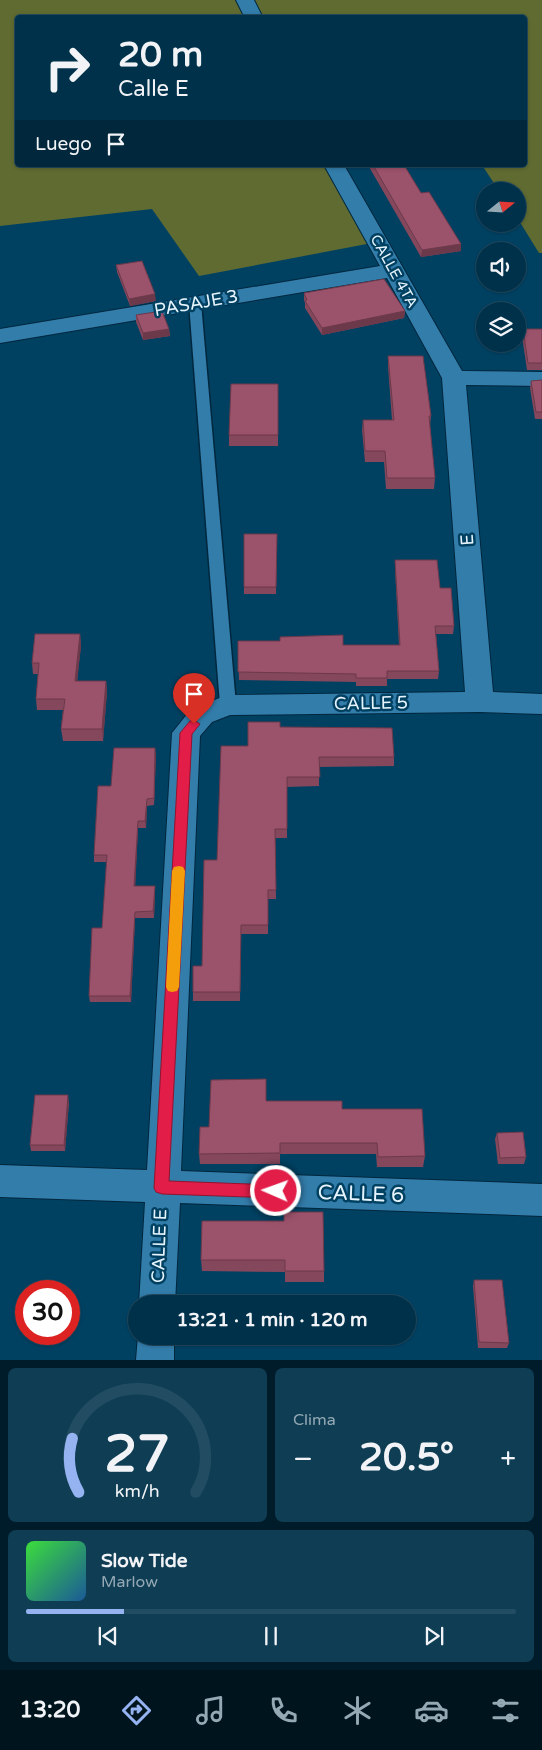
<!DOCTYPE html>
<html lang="es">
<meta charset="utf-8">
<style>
body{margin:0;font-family:"Varela Round",sans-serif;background:#0e3d54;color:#f1f3f6;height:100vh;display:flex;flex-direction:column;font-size:19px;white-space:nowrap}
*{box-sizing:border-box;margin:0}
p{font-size:16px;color:#95a9b5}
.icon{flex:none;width:28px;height:28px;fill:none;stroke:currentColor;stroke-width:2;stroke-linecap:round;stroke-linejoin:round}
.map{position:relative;height:1360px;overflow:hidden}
.side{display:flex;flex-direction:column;gap:8px;padding:8px;background:#001b29;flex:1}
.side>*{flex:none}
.hud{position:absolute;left:15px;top:15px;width:512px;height:152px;border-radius:5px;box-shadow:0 1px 4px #0004,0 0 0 1px #224c62;background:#00314a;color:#f1f3f6;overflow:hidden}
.needle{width:32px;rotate:72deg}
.tools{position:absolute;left:476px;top:182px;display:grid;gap:10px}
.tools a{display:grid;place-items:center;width:50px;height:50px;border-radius:50%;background:#00314a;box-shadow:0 1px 4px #0004,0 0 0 1px #224c62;font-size:25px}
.speed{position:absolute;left:15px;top:1280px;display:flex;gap:10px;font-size:25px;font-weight:700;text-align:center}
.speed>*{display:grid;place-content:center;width:65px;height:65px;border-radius:50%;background:#00314a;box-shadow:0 1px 4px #0004,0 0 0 1px #224c62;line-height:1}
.speed .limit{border:8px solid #d22;background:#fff;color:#111}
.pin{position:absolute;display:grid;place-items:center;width:42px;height:42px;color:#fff;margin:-51px -21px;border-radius:50% 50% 50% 0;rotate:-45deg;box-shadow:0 0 5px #0007}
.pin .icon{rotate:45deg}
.me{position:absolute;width:55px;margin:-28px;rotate:272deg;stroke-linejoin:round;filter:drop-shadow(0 0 4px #0008)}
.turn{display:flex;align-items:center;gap:18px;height:105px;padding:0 20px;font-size:22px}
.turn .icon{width:65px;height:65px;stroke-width:2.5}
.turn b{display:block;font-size:35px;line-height:42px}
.then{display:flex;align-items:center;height:48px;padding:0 20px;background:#0003;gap:10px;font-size:19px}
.big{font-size:38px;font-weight:700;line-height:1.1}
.side .widget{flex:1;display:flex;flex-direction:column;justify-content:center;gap:8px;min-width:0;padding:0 18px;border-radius:8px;background:#0e3d54}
.side .dial{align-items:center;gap:0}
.dial svg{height:130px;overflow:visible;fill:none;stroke:#224c62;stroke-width:7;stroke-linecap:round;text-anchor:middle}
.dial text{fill:#f1f3f6;stroke:none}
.song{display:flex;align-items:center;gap:15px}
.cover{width:60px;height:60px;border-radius:8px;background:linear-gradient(135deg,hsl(120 70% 55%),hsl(210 70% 35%))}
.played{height:5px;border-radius:2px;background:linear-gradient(90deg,#95b2f1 20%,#224c62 20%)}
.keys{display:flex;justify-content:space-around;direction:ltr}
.heat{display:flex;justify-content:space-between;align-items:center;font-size:28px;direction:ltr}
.side .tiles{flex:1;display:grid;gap:8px;grid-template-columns:1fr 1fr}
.widget:last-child{grid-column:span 2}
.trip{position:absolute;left:128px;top:1295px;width:288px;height:50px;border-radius:25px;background:#00314a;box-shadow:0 1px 4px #0004,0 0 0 1px #224c62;font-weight:700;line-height:50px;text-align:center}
.menu{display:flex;height:80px;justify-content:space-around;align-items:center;background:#00141e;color:#95a9b5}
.menu .icon{width:35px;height:35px}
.menu .on{color:#95b2f1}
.menu b{font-size:22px;color:#f1f3f6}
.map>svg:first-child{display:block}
.green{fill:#5f6b31}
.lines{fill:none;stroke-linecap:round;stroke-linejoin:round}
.service-casing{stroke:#00273d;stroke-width:3}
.minor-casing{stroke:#00273d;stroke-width:2}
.service{fill:#337dab;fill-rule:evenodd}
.minor{fill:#337dab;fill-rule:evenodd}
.wall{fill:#85475c}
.shaded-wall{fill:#6c394b}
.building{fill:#9b526b;stroke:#6c394b}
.route{fill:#e11d48;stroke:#92132f}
.slow{fill:#f59e0b}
.labels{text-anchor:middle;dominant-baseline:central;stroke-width:5;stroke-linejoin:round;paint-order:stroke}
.far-street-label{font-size:15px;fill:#e6f4fe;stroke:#004162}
.street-label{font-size:18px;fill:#e6f4fe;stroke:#004162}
.near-street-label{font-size:21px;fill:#e6f4fe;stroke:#004162}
</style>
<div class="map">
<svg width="542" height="1360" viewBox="0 0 542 1360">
<rect width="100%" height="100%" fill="#004162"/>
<path class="green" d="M0,0H542V253H539L518,219V191H499L482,165H525V18H18V165H325L372,243L199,276L152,209L0,226Z"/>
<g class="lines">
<defs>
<path id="service" d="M195,299L201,303L236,705L233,709L228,711L223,709L220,705L189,303Z"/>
<g id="minor">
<path d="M236,0H254L263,18H245Z"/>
<path d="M324,165H344L462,371L542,372V386L466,385L493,692L542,694V714L480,712L230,715L212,722L200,736L181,1171L542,1184V1216L180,1203L175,1304H139L145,1202L0,1197V1165L147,1170L172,733L192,708L228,695L465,692L442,378L387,278L0,343V329L380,266Z"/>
<path d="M138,1336H174V1360H136Z"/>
</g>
</defs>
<use href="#service" class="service-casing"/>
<use href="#minor" class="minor-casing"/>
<use href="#service" class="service"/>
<use href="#minor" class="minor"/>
</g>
<g class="wall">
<path d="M368,165H404L421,193L461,244V251L421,257Z"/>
<path d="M116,265L156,301L130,306L117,272Z"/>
<path d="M304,293L405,311L404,318L322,335L305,308V303L304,300Z"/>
<path d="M136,315L169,329L170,336L143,340L136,322Z"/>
<path d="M523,329H542V370H527L522,336Z"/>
<path d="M388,356L431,416L430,426L435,478L434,489H386L384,462H365L362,430L363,420H392L388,366Z"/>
<path d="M542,380V419H535L530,388L531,381Z"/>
<path d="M278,384V446H229V435Z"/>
<path d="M244,534H277L276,594H244Z"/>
<path d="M395,560L440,588L454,626L453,634H436L439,671L438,679H387V686H356V682L239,680L238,641L343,645H399L395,568Z"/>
<path d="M80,634L81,646L77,681H106L107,692L103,741H63L61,729L63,710H37L36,699L38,674H33L32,663Z"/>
<path d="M248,746L394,757V766L319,767V786L287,787V838H275L276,899H268V934H241L240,1001H193V992L202,966L217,860Z"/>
<path d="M156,755L154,805L147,806L146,828H138L135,886H155V892L154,918H135L131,1002H90L89,996L102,928L107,862H94V855L111,786Z"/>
<path d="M69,1102L65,1151H31L30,1145Z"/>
<path d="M342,1109L425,1156L423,1167H377L376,1154H280V1164H200L199,1154L209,1127Z"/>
<path d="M497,1133L526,1157L524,1164H498L495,1139Z"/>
<path d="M202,1221L324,1271V1282H285V1272L202,1271L201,1260Z"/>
<path d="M474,1280L509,1343L507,1348H478L473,1286Z"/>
</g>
<g class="shaded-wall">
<path d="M461,244V251L421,257L422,250Z"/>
<path d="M155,294L156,301L130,306L129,299Z"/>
<path d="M405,311L404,318L322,335V328Z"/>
<path d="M169,329L170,336L143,340V333Z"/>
<path d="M80,634L81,646L76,692L75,681Z"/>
<path d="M106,681L107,692L103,741L102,729Z"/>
<path d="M155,748L156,755L154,805V798Z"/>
<path d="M147,799V806L146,828L145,821Z"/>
<path d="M138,821V828L135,892L134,886Z"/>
<path d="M155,886V892L154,918L153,911Z"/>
<path d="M135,912V918L131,1002L130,996Z"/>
<path d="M68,1095L69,1102L65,1151L64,1145Z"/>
</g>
<g class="building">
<path d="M373,165H404L421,193L429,192L461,244L422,250Z"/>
<path d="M142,261L155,294L129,299L116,265Z"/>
<path d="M384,279L405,311L322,328L305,301L307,300L304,293Z"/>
<path d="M162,311L169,329L143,333L136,315Z"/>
<path d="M523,329H542V363H528Z"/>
<path d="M388,356H423L431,416H429L435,478H387L385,451H365L363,420H394Z"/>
<path d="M542,380V412H536L531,381Z"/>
<path d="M231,384H278V435H229Z"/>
<path d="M244,534H277L276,587H244Z"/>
<path d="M395,560H437L440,588H451L454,626H435L439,671H387V678H356V674L238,672V641H280V637L343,635V645H400Z"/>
<path d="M35,634H80L75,681H106L102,729H61L65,699H36L39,663H32Z"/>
<path d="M248,722H280V727L392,728L394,757H319L320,777H287V829H275L276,890H268V925H241L240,992H193V966H202L204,860H217L221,746H248Z"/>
<path d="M114,748H155L154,798L147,799L145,821H138L134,886H155L153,911L135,912L130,996H89L92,928H102L107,855H94L98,786H111Z"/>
<path d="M266,1079V1101H342V1109H422L425,1156L378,1157L377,1143H280V1153L199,1154L200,1127H209L211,1080Z"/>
<path d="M35,1095H68L64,1145H30Z"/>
<path d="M523,1132L526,1157L500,1158L497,1133Z"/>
<path d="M284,1212H323L324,1271H285V1260H201L202,1221H284Z"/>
<path d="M474,1280H502L509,1343L479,1342Z"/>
</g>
<path class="route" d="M194,720L200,724L192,734L169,1181L276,1185L281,1187L283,1191L281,1196L276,1198L162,1194L156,1192L154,1188L180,733L190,721Z"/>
<path class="slow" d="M179,866L183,867L185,871L179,987L177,991L172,992L168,991L166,987L172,871L174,867Z"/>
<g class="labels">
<g class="far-street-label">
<text transform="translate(394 271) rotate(61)">CALLE 4TA</text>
</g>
<g class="street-label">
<text transform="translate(196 303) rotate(-10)">PASAJE 3</text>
<text transform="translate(467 540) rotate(-94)">E</text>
<text transform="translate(371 703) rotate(-1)">CALLE 5</text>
<text transform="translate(159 1246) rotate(-88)">CALLE E</text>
</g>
<g class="near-street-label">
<text transform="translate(361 1194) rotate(2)">CALLE 6</text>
</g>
</g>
</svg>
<div class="tools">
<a><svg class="needle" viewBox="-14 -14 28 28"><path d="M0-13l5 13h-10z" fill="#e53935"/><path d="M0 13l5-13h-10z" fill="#95a9b5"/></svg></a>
<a><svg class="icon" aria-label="sound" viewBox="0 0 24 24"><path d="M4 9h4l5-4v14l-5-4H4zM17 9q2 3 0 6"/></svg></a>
<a><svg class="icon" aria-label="layers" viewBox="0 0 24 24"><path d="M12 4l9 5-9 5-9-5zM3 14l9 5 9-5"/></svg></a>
</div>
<div class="speed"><div class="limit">30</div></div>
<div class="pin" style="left:194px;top:724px;background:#d93025"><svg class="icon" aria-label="arrive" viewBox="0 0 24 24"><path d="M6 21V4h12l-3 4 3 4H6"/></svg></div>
<svg class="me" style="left:276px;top:1191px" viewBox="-20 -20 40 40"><circle r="17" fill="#e11d48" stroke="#fff" stroke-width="3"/><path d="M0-11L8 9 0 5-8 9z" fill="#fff"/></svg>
<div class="trip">13:21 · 1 min · 120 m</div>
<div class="hud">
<div class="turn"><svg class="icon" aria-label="right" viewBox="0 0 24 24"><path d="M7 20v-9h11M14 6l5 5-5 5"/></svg><div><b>20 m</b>Calle E</div></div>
<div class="then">Luego<svg class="icon" aria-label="arrive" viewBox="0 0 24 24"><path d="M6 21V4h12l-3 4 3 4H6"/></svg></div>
</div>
</div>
<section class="side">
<div class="tiles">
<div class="widget dial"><svg viewBox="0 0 100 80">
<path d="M14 69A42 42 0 1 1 86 69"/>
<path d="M14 69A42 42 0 0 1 10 36" stroke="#95b2f1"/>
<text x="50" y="56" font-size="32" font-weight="700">27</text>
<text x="50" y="72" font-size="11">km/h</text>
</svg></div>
<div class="widget"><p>Clima</p>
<div class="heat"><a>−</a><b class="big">20.5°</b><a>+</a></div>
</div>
<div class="widget">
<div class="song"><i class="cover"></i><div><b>Slow Tide</b><p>Marlow</p></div></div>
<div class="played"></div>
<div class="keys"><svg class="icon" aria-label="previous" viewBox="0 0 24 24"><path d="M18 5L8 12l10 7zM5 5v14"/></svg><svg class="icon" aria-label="pause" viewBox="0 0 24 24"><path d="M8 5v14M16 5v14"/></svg><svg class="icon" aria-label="next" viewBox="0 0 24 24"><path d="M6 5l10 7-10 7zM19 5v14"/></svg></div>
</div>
</div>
</section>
<nav class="menu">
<b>13:20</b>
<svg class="icon on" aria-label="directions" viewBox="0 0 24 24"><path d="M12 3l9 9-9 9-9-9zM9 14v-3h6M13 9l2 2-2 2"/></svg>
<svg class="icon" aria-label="music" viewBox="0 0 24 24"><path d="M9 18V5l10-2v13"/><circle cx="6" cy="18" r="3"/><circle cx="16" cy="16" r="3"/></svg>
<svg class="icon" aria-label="phone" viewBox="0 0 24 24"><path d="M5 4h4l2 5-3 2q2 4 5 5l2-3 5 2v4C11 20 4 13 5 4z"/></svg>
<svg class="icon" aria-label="climate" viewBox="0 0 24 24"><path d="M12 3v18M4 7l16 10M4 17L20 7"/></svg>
<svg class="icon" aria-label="car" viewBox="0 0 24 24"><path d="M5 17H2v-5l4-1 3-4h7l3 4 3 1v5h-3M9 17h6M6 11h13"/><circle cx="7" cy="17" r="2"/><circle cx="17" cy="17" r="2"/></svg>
<svg class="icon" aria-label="filters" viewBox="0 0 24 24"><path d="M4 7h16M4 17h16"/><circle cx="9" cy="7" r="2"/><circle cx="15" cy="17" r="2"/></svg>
</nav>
